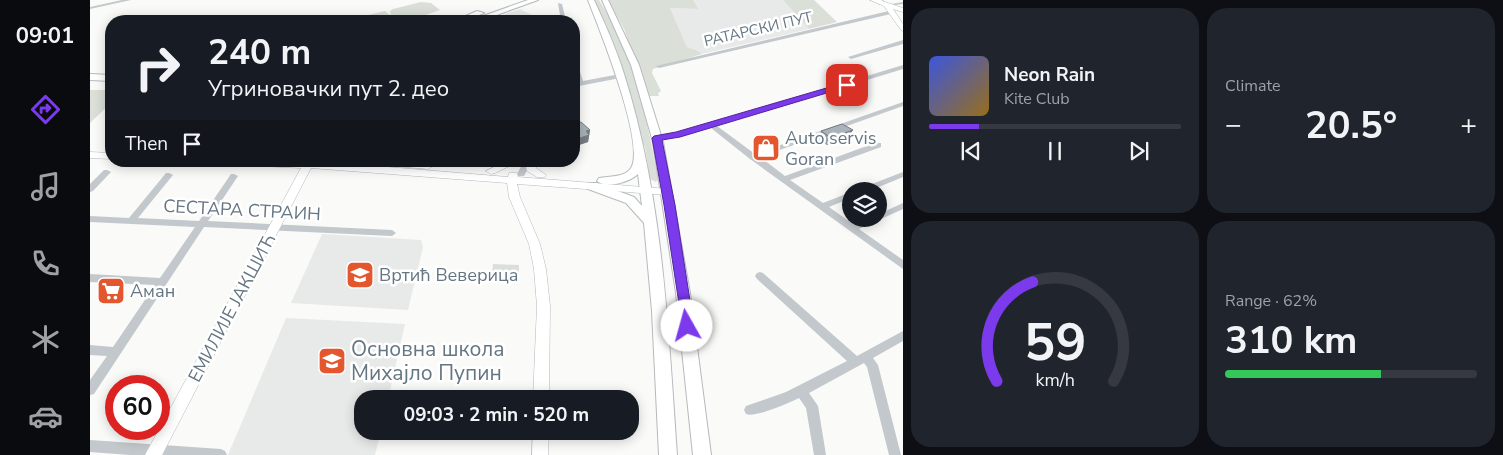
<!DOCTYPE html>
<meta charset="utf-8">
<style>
body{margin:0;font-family:"Nunito Sans",sans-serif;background:#20242c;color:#f1f3f6;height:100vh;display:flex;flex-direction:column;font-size:19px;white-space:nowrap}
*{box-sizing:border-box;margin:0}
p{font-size:16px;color:#9ea1a6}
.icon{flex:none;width:28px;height:28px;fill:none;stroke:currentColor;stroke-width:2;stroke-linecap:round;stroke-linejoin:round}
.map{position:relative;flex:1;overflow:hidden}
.side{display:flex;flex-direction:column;gap:8px;padding:8px;background:#0d0f14;width:600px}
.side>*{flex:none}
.guide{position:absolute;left:15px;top:15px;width:475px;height:152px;border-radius:20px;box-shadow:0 2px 12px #0003;background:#171b24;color:#f1f3f6;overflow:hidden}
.tools{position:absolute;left:752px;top:182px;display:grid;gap:10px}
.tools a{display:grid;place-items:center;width:45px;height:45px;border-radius:50%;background:#171b24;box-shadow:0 2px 12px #0003;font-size:25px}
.speed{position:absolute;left:15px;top:375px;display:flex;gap:10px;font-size:25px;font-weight:700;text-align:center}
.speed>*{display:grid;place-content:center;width:65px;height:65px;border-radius:50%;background:#171b24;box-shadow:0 2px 12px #0003;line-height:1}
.speed .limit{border:8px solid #d22;background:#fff;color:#111}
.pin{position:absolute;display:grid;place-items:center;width:42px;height:42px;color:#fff;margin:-21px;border-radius:10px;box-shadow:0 2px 8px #0006}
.me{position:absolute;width:55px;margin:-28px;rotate:353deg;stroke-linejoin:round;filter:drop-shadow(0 0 4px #0008)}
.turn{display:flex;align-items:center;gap:18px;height:105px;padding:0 20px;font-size:22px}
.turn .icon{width:65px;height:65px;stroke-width:2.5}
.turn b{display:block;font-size:35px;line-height:42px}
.then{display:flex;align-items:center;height:48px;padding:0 20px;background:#0003;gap:10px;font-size:19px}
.big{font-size:38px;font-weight:700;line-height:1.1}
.side .widget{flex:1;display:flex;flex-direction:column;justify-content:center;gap:8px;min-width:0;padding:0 18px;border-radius:20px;background:#20242c}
.side .dial{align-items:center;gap:0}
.dial svg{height:130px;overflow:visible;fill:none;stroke:#363941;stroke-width:7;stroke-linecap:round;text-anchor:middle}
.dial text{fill:#f1f3f6;stroke:none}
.song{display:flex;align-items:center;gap:15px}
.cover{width:60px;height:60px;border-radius:8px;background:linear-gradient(135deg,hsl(230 70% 55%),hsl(40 70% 35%))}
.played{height:5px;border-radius:2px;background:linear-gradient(90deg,#7c3aed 20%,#363941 20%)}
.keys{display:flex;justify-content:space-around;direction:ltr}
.heat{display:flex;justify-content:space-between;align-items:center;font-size:28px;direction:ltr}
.charge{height:8px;border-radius:4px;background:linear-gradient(90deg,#34c759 62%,#363941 0)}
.side .tiles{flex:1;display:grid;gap:8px;grid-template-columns:repeat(2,1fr)}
.trip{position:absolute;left:264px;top:390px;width:285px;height:50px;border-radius:20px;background:#171b24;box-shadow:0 2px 12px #0003;font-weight:700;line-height:50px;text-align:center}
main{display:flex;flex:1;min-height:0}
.tabs{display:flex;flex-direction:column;width:90px;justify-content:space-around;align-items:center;background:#090b0e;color:#9ea1a6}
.tabs .icon{width:35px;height:35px}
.tabs .selected{color:#7c3aed}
.tabs b{font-size:22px;color:#f1f3f6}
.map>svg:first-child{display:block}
.built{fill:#e8e9e9}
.green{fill:#dadfd7}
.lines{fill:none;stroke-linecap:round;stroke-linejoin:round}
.secondary-casing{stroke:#b3babf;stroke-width:1}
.primary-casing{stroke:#b5babe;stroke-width:2}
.street{fill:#c3c8cc;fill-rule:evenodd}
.secondary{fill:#fff;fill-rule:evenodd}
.primary{fill:#fff;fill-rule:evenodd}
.wall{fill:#929a9f}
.shaded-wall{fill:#777d82}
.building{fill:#aab3b9;stroke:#777d82}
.route{fill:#7c3aed;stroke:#51269a}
.labels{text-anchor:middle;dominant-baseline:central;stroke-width:5;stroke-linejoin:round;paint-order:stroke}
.far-street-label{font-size:15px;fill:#657683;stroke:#fff}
.poi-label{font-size:18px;fill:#657683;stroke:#fff;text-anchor:start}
.street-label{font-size:18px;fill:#657683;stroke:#fff}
.near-poi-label{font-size:21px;fill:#657683;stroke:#fff;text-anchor:start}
</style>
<main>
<nav class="tabs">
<b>09:01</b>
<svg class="icon selected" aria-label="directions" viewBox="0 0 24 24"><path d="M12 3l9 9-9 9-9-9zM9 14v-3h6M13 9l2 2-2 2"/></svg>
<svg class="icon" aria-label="music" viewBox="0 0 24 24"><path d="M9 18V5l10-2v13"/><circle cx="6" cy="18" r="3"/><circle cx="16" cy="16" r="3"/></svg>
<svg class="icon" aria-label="phone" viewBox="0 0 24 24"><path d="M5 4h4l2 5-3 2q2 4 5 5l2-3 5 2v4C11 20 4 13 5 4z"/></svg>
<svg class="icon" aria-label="climate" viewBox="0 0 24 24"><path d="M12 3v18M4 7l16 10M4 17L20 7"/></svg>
<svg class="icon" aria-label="car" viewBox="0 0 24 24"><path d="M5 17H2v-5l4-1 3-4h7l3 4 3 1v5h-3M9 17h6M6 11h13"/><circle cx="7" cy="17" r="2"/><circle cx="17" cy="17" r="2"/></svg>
</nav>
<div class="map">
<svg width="813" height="455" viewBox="0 0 813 455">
<rect width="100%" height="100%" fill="#fafaf8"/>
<g class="built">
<path d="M603,0H693L719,29L612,54L608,51L597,47L580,8L607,9Z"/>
<path d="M430,9L449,19L442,21H396Z"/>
<path d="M232,234L331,240L333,247L318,310L201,303Z"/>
<path d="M196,318L315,324L298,399H272V431H291L285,455H138Z"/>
</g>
<g class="green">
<path d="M504,0H509C514,9 520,17 525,27C547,75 559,127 568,179L566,182L560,179L555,147L549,136L526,52Z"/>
<path d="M518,0H603L608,9L580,8L597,47L608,51L612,54L563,69L562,73L571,91L568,93L569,96H559L534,29Z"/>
<path d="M693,0H724L747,22L719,29Z"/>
<path d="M331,2L341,3L350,10L327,18L332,21H310L312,20L301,16L306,21H253L295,11L301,16L300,11L303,9Z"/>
<path d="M0,90H21V103L0,123Z"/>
<path d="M403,264L429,265V276H402Z"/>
</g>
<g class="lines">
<defs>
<g id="secondary">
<path d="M780,0H789L813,8V12L803,9L813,24V31L811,30L794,6Z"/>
<path d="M0,152L21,153V159L0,158Z"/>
<path d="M126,161H225L418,177L419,173H427L428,177L578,189L583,192L578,195L427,184L430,197L450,244L456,269L460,306L459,399H443L447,306L444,269L439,244L419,197L417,183L221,168L72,455H55L211,168L131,164Z"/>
<path d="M276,161C290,161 333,157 343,166L338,169L281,164Z"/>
<path d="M416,161H430L405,173L401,174L396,171Z"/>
<path d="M435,161H445L446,168L456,175L455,177H447L437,171Z"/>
<path d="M443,431H459L458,455H442Z"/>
</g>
<g id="primary">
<path d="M438,0H448L390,21H379Z"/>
<path d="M498,0H504C515,24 526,48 534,74C573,197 578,327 587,455H569L562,311L554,223L536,203L498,189L496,186L498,183H506L544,197L552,206L548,174C540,182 516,189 507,181L509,178C519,176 534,178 541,168C556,144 509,28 498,0Z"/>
<path d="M512,0H518L549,65L573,142L600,293L621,455H603L586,293L563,142L541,65Z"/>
<path d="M784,0H792L793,2L790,4Z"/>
<path d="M387,11L394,13L374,21H364Z"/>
<path d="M0,74L21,75V81L0,80Z"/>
</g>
</defs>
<use href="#secondary" class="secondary-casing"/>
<use href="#primary" class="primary-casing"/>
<g class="street">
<path d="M32,0H41L0,9V7Z"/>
<path d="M813,2V4L797,6L795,5Z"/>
<path d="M468,3L472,4L476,21H471Z"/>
<path d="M803,10L806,12L805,13L569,68L566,66Z"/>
<path d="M813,40V44L761,59L758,57Z"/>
<path d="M484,60L487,62L493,81L530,74L533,76L530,78L484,87V83H487L484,72Z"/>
<path d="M813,65V69L627,126L665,154L813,102V106L670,157L695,176L785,143H791V147L700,180L733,203L761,192V198L739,207L763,224L776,219H789V214L813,203V209L769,229L813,260V269L660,159L621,128C609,131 573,144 563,138L564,136L586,133L620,124Z"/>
<path d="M434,161H442L434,176H428L427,174Z"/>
<path d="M14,170H17L21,172L3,191L0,192V184Z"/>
<path d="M813,172V177L779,191H768L769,189Z"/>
<path d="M76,173H79L83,175L48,218L109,221L141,174H144L148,176L118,221L302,230L306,233L302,236L114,227L4,394L0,395V380L17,356L0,355V345L23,347L65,285L0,282V274L70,278L105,227L0,222V216L39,218Z"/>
<path d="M670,272L673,273L767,356L813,331V341L783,358L788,365L811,455H799L777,367L774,363L719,393L728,406L736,455H724L716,408L709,398C698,403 666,418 656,414L654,410L656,406L696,392L757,361L667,279L665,276L667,273Z"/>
<path d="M0,440L131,449L135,451L137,455H40L0,452Z"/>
</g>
<use href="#secondary" class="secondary"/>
<use href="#primary" class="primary"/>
</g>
<g class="wall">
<path d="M484,124L500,130L498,142L489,145L484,140Z"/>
<path d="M763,130L758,137L737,145L727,139L731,131Z"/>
</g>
<g class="shaded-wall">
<path d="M500,130L498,142L489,145L490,138L496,131Z"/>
<path d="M763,130L758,137L737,145L741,138Z"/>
</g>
<g class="building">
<path d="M491,122L500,130L496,131L499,135L490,138L484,132V124Z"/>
<path d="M752,124L763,130L741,138L731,131Z"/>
</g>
<path class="route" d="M757,82L761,85L760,86L590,137L572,140L585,205L604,326L602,330L597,332L593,330L574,205L562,138L564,136L586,132Z"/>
<defs>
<symbol id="shop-square" viewBox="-11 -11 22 22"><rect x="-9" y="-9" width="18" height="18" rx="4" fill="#e4572e" stroke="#fff"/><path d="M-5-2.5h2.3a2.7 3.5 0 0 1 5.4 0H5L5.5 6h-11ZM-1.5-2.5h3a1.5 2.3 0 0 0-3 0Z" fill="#fff"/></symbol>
<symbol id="school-square" viewBox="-11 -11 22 22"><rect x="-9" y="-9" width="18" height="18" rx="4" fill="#e4572e" stroke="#fff"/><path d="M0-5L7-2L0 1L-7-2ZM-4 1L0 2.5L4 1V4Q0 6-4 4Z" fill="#fff"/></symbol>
<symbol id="supermarket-square" viewBox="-11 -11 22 22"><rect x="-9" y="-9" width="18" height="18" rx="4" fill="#e4572e" stroke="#fff"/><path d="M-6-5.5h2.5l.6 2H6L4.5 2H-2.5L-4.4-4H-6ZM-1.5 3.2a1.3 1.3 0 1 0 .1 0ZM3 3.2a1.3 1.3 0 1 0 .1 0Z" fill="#fff"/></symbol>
</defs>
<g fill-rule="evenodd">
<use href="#shop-square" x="660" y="132" width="32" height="32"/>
<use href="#school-square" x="254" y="259" width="32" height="32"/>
<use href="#supermarket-square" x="5" y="275" width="32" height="32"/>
<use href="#school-square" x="226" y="345" width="32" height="32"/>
</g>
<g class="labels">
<g class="far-street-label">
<text transform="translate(668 29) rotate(-13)">РАТАРСКИ ПУТ</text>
</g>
<g class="poi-label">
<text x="695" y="138">Auto servis<tspan x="695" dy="21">Goran</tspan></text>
<text x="289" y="275">Вртић Веверица</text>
<text x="40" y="291">Аман</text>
</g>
<g class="street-label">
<text transform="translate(152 210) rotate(3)">СЕСТАРА СТРАИН</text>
<text transform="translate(142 308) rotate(-62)">ЕМИЛИЈЕ ЈАКШИЋ</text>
</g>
<g class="near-poi-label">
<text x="261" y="349">Основна школа<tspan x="261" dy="24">Михајло Пупин</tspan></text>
</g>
</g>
</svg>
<div class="tools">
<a><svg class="icon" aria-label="layers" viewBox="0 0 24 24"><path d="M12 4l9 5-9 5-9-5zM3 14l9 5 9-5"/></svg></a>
</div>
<div class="speed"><div class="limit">60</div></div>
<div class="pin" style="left:757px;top:85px;background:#d93025"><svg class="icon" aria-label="arrive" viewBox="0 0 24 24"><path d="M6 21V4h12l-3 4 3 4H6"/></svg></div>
<svg class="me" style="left:597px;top:326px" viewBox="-20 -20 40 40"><circle r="19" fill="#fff"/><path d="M0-13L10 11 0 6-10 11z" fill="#7c3aed"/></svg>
<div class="trip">09:03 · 2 min · 520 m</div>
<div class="guide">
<div class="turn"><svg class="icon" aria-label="right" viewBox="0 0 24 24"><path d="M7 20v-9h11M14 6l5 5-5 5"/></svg><div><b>240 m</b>Угриновачки пут 2. део</div></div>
<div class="then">Then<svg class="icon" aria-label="arrive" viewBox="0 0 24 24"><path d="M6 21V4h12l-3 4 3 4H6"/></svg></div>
</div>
</div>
<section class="side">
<div class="tiles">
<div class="widget">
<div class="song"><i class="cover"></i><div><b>Neon Rain</b><p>Kite Club</p></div></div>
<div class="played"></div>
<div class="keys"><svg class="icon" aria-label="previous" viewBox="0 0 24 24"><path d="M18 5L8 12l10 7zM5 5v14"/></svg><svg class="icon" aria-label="pause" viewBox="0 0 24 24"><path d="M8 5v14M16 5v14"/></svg><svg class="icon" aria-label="next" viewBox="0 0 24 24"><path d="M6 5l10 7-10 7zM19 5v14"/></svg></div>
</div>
<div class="widget"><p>Climate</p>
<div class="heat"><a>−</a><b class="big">20.5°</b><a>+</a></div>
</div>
<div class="widget dial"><svg viewBox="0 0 100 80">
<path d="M14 69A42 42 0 1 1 86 69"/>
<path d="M14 69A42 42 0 0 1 36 8" stroke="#7c3aed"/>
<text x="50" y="56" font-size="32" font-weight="700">59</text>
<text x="50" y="72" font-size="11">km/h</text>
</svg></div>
<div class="widget"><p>Range · 62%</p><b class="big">310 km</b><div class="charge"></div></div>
</div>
</section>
</main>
